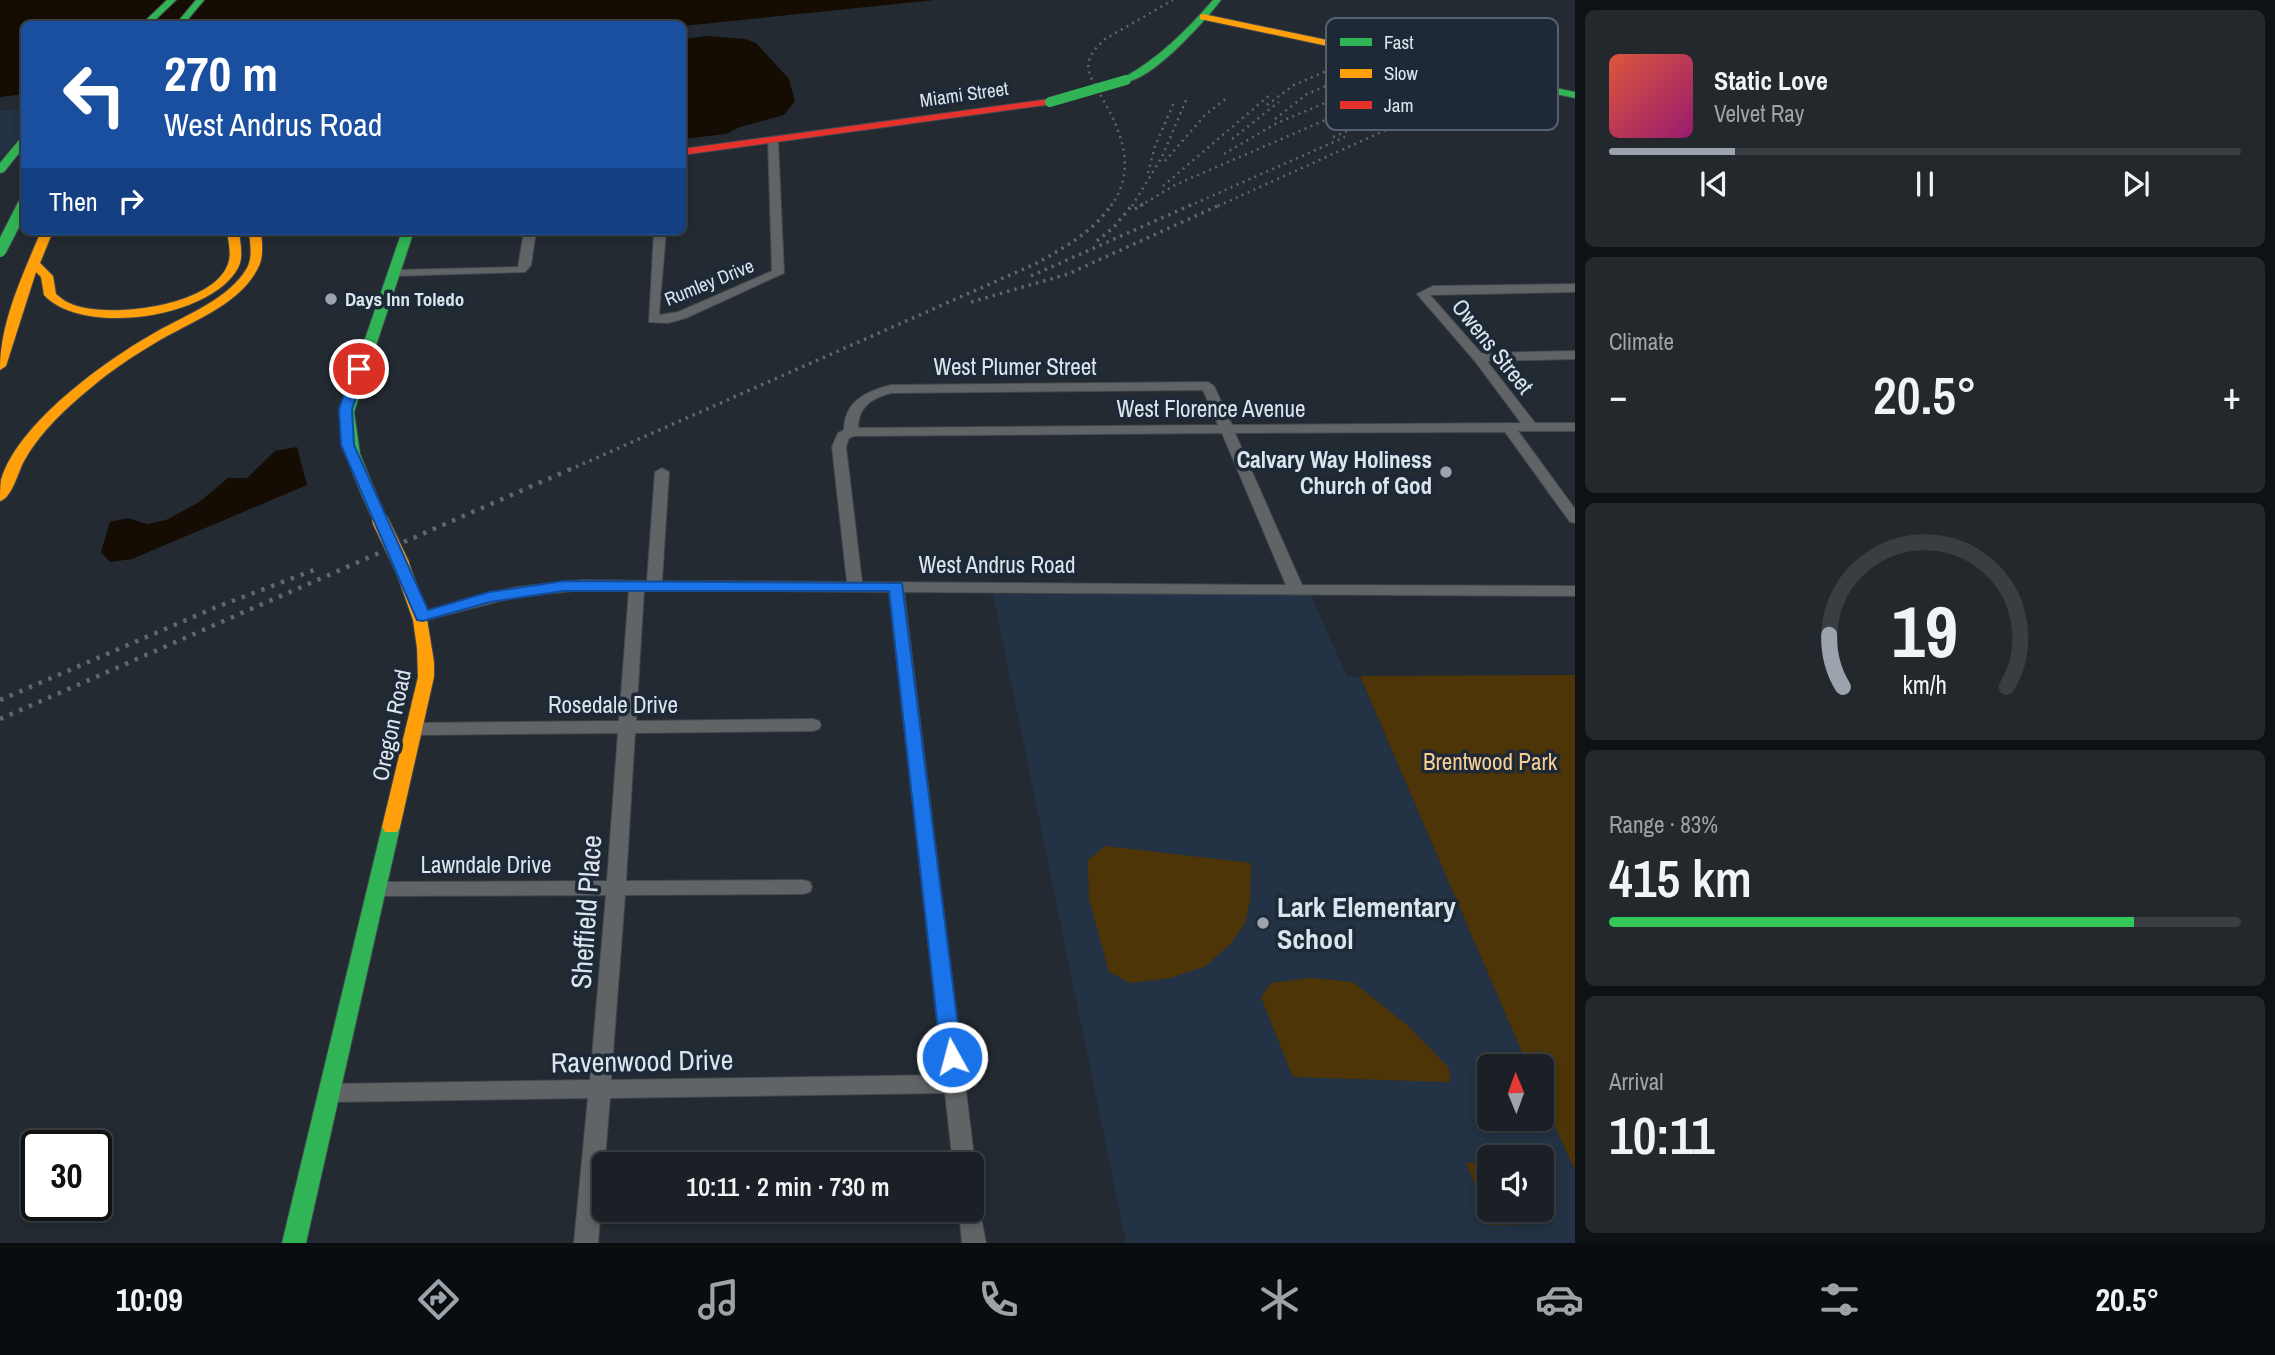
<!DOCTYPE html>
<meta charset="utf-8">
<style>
body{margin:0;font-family:"Archivo Narrow",sans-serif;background:#23282d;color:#f1f3f6;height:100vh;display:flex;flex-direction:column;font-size:26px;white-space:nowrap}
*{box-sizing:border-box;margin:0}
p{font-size:23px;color:#9fa3a7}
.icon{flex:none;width:38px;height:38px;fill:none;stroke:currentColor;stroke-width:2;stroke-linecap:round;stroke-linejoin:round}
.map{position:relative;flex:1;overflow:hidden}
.panel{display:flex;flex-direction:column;gap:10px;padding:10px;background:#0e1214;width:700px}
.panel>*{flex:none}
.hud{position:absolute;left:21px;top:21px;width:665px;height:214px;border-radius:10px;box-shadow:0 4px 10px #0003,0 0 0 2px #383e42;background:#1a4fa0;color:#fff;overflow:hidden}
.needle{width:46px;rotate:359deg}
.fabs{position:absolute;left:1477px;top:1054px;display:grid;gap:14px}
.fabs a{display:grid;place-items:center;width:77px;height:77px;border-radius:10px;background:#1a2025;box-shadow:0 4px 10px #0003,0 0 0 2px #383e42;font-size:35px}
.speed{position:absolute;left:21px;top:1130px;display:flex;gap:14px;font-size:35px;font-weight:700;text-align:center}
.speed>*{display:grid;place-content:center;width:91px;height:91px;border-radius:50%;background:#1a2025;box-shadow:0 4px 10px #0003,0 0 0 2px #383e42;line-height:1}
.speed .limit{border:4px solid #111;border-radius:10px;background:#fff;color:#111}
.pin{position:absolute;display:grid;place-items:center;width:60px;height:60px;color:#fff;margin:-30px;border:4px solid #fff;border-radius:50%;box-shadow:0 2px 7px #0007}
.me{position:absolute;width:77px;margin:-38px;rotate:353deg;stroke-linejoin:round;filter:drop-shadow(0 0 5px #0008)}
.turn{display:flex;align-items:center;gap:24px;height:147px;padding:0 28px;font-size:32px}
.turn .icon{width:91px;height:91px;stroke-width:2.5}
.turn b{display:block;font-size:49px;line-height:60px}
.then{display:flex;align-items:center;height:66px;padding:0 28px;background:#0003;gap:14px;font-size:26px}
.big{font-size:52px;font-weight:600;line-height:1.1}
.panel .card{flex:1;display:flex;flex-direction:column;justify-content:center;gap:10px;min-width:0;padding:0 24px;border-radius:10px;background:#23282d}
.panel .dial{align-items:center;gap:0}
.dial svg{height:182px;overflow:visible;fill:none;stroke:#383e42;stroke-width:7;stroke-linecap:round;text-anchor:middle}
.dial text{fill:#f1f3f6;stroke:none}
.song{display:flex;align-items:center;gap:21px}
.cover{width:84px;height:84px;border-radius:10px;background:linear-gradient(135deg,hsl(10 70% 55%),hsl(320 70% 35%))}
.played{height:7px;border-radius:4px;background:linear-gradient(90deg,#9ba3ac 20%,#383e42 20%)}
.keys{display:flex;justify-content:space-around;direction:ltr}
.heat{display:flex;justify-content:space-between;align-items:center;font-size:38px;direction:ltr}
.charge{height:10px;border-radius:5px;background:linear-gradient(90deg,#34c759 83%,#383e42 0)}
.trip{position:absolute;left:592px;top:1152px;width:392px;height:70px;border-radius:10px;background:#1a2025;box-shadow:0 4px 10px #0003,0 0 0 2px #383e42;font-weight:600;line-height:70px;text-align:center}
.tabs{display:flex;height:112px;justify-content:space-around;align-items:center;background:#0a0d0f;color:#9fa3a7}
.tabs .icon{width:49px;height:49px}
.tabs .on{color:#9ba3ac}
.tabs b{font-size:32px;color:#f1f3f6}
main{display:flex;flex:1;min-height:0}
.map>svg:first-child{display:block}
.built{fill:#233244;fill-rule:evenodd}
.green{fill:#4e3507}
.water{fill:#150d04}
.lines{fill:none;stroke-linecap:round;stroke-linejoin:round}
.street-casing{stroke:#41484e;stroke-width:2}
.fast-casing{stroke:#41484e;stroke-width:2}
.slow-casing{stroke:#41484e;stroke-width:2}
.jam-casing{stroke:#41484e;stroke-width:2}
.street{fill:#616467;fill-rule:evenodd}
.fast{fill:#30b455;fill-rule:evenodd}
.slow{fill:#ff9f0a;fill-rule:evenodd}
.jam{fill:#e5322d;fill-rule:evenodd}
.rail-far2{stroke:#63666a;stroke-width:2.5;stroke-dasharray:2 4.5;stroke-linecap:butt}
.rail-far1{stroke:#63666a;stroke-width:3.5;stroke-dasharray:2.5 5;stroke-linecap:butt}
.rail{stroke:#63666a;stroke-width:4.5;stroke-dasharray:3.5 7;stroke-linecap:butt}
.fast-bridge-far1-casing{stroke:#41484e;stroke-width:10;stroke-linecap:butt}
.fast-bridge-casing{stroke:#41484e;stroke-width:14;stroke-linecap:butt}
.slow-bridge-casing{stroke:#41484e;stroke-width:18;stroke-linecap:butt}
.fast-bridge-far1{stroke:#30b455;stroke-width:10}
.fast-bridge{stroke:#30b455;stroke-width:12}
.slow-bridge{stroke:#ff9f0a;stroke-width:16}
.route{fill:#1a73e8;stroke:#114b97;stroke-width:2}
.poi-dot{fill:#9ba3ac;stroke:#1d2937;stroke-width:2.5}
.labels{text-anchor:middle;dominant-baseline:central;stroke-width:7;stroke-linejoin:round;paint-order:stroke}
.far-street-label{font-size:19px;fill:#dce4ee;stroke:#1d2937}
.far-poi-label{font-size:19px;font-weight:bold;fill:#dce4ee;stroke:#1d2937;text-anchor:start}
.street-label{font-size:23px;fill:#dce4ee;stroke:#1d2937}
.poi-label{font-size:23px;font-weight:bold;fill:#dce4ee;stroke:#1d2937;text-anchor:end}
.park-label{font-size:23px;fill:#f9ce92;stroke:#1d2937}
.near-poi-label{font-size:28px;font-weight:bold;fill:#dce4ee;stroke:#1d2937;text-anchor:start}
.near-street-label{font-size:28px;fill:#dce4ee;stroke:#1d2937}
.key{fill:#1d2937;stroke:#56616e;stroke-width:2}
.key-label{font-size:19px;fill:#dce4ee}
</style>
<main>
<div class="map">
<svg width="1575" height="1243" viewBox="0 0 1575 1243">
<rect width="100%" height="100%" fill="#232a31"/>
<g class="built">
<path d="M24,109V133L0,158V111Z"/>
<path d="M993,594H1310L1347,676L1360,677L1528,1066H1489V1118H1542V1098L1575,1170V1243H1126ZM1489,1157H1542V1209H1489Z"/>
</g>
<g class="green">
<path d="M1575,675V1170L1542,1098V1066H1528L1360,676Z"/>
<path d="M1105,846L1251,863L1250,901L1245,923L1231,943L1206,966L1170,978L1131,983L1109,972L1089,899L1088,860Z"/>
<path d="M1311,978L1353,982L1407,1025L1449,1068L1450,1082L1293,1077L1261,997L1271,983Z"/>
<path d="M1489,1162V1209H1526L1532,1224L1491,1225L1466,1163Z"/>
</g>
<g class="water">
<path d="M0,0H935L683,26L24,24V94L0,97Z"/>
<path d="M708,36L745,39L756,43L789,79L795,101L784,115L740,127L726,134L683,139V39Z"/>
<path d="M297,447L307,485L132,559L110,562L101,552L110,522L128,518L147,524L166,520L198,503L228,478H247L275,451Z"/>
</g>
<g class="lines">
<defs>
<g id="street">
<path d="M773,137L778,140L784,273L686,318L668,323L649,322L654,231H666L659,315L678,312L772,271L768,140Z"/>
<path d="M524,231H536L531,265L525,272L394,276L388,273L394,270L518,267Z"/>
<path d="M1575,284V292L1430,295L1481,353L1575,351V359L1487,361L1535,423H1575V431H1518L1575,509V523L1570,522L1505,432L1235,433L1302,585L1575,586V596L904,592L975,1164L972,1171L971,1164H953L945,1093L610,1098L598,1243H574L588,1098L329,1102L321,1099L318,1093L321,1087L329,1084L590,1080L606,895L378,896L371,894L369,889L371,884L378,882L607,881L618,733L414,735L408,733L405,729L408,725L414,723L619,721L629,590H583L516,597L423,621L417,619L415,616L417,613L516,587L583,580L647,581L655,472L662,468L669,472L662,581L847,582L832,447L838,433L844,430C844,402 866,391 891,385L1208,382L1214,386L1232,425L1521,423L1474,360L1417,294L1433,286ZM1203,390L1218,425L858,428C858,407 872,398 891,393ZM1222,433L1286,585L862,582L846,447L849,438L854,436ZM644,590L889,592L943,1075L611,1080L625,895L803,894L810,892L812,887L810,882L803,880L626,881L635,733L813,731L819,729L821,725L819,721L813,719L636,721Z"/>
<path d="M971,1199L978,1202L986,1243H962L959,1209H971Z"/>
</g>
<g id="fast">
<path d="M167,0H176L151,24H142Z"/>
<path d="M196,0H204L184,24H176Z"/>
<path d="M1213,0H1221C1205,21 1150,83 1123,82V78C1159,58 1186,31 1213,0Z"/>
<path d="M1488,74L1575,92V98L1485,79V75Z"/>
<path d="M24,138V147L4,172L0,173V163L20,139Z"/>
<path d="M402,231H414L354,412L360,454L387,520L380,524L373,520C357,485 341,451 340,412Z"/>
<path d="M391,820L397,822L400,827L306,1243H282L382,827L385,822Z"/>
</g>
<g id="slow">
<path d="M1203,14L1488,74L1493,77L1488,80L1200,19V15Z"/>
<path d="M41,231H53L40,263L53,276L56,294C60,297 64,301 69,303C105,320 213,307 228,264C232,253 228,241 227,231H239C240,243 244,257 238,268C211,318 83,337 44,295L41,277L36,272L6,366L0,370C0,321 23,275 41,231Z"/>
<path d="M249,231H261C262,243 264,257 258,268C239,306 189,322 155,343C133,356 112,370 93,386C67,407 40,432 24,461C18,472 12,498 0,501C0,495 0,486 1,480C18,423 106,360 156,332C186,315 229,299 247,268C253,257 250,243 249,231Z"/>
<path d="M402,561L410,566L425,607L434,662V677L400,827L397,832H385L382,827L418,677L417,648L413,620L394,566Z"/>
</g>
<path id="jam" d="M1050,99L1053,100V104L682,155V149Z"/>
</defs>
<use href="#street" class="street-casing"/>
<use href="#fast" class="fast-casing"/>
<use href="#slow" class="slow-casing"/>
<use href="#jam" class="jam-casing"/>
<use href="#street" class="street"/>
<use href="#fast" class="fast"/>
<use href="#slow" class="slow"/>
<use href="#jam" class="jam"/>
<g class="rail-far2">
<path d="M1267,105L1294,85L1340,65"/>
<path d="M1275,119L1307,94L1378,64"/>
<path d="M1333,137L1458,82"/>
<path d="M1232,139L1279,102"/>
<path d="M1224,154L1275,124L1401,71"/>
<path d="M1165,161L1206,114L1228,97"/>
<path d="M1148,173L1155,146L1175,100"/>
<path d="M1163,186L1272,93"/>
<path d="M1111,206C1137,169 1122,132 1101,96C1095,85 1086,73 1089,61C1091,52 1099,45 1105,39L1173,0"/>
<path d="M1132,206L1162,157L1187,98"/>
<path d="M1140,206L1175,185L1427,76"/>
<path d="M1189,206L1345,137"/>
<path d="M1218,206L1483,86"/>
</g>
<g class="rail-far1">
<path d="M1135,209L1143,204"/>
<path d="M1097,241L1114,227L1133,204"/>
<path d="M1031,276L1193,204"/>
<path d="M971,302L1068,274L1222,204"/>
<path d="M569,470L1035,264C1064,248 1093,232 1112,204"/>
</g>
<g class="rail">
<path d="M0,700L214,608L314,570"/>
<path d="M0,719L573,468"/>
</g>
<defs>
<path id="fast-bridge-far1" d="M1050,102L1126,80"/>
<path id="fast-bridge" d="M0,251L24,204"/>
<path id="slow-bridge" d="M380,520L402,566"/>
</defs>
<use href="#fast-bridge-far1" class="fast-bridge-far1-casing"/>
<use href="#fast-bridge" class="fast-bridge-casing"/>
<use href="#slow-bridge" class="slow-bridge-casing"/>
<use href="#fast-bridge-far1" class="fast-bridge-far1"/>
<use href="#fast-bridge" class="fast-bridge"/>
<use href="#slow-bridge" class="slow-bridge"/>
</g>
<path class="route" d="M359,365L366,369L352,409L354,445L428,610L489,592L564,581L902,583L962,1057L959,1064L952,1066L944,1064L941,1057L889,591H564L490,602L423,621L417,620L341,445L339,409L353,369Z"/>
<g class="poi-dot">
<circle cx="331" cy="299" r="7"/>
<circle cx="1446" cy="472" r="7"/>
<circle cx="1263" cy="923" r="7"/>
</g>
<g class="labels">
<g class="far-street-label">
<text transform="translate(964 94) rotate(-8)">Miami Street</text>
<text transform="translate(709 282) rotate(-22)">Rumley Drive</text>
</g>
<g class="far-poi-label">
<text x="345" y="299">Days Inn Toledo</text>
</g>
<g class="street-label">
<text transform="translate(1493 346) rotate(51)">Owens Street</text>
<text x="1015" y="366">West Plumer Street</text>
<text x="1211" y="408">West Florence Avenue</text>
<text x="997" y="564">West Andrus Road</text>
<text x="613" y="704">Rosedale Drive</text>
<text transform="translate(391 725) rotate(-78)">Oregon Road</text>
<text x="486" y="864">Lawndale Drive</text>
</g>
<g class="poi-label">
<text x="1432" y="459">Calvary Way Holiness<tspan x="1432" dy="26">Church of God</tspan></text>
</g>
<g class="park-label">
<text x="1490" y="761">Brentwood Park</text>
</g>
<g class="near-poi-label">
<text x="1277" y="907">Lark Elementary<tspan x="1277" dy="32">School</tspan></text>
</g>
<g class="near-street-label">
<text transform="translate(586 912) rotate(-86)">Sheffield Place</text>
<text transform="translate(642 1061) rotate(-1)">Ravenwood Drive</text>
</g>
</g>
<rect x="1326" y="18" width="232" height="112" rx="10" class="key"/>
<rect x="1340" y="38" width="32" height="8" fill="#30b455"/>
<rect x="1340" y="69" width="32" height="9" fill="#ff9f0a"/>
<rect x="1340" y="101" width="32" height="8" fill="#e5322d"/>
<g class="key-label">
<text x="1384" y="49">Fast</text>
<text x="1384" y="80">Slow</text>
<text x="1384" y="112">Jam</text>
</g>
</svg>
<div class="fabs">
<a><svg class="needle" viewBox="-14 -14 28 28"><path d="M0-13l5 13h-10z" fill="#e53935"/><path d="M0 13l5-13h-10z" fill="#9fa3a7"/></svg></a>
<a><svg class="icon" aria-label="sound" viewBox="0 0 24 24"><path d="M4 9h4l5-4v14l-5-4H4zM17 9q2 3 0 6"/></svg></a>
</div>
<div class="speed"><div class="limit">30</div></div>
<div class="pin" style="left:359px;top:369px;background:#d93025"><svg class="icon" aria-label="arrive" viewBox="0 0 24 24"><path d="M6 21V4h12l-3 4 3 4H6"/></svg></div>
<svg class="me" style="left:952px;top:1057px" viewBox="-20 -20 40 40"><circle r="17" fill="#1a73e8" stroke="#fff" stroke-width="3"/><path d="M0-11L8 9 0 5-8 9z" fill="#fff"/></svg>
<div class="trip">10:11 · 2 min · 730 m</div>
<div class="hud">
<div class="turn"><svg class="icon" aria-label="left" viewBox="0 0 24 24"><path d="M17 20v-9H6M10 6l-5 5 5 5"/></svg><div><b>270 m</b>West Andrus Road</div></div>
<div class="then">Then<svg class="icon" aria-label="right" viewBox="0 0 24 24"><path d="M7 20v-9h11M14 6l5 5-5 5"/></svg></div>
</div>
</div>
<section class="panel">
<div class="card">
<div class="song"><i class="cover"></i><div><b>Static Love</b><p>Velvet Ray</p></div></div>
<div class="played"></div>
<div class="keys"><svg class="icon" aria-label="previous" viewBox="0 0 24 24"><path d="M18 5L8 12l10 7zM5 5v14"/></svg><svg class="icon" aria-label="pause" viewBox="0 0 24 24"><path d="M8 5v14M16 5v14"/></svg><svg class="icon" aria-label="next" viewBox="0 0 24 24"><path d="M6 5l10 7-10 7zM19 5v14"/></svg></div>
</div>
<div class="card"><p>Climate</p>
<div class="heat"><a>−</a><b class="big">20.5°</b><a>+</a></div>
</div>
<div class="card dial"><svg viewBox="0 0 100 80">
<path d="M14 69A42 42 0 1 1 86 69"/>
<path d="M14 69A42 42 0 0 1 8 46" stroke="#9ba3ac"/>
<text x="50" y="56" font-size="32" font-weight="700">19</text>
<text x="50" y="72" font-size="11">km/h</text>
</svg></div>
<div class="card"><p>Range · 83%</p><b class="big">415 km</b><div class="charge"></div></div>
<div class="card"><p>Arrival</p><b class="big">10:11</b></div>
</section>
</main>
<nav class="tabs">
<b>10:09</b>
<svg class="icon on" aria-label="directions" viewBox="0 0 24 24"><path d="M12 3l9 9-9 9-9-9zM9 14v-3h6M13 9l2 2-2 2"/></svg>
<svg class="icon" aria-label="music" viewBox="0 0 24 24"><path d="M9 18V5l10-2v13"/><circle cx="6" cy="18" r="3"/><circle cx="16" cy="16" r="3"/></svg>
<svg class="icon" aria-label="phone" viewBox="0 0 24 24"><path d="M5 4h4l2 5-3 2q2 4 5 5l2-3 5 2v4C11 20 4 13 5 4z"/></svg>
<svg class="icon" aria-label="climate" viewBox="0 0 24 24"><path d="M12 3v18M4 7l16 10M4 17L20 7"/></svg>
<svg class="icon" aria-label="car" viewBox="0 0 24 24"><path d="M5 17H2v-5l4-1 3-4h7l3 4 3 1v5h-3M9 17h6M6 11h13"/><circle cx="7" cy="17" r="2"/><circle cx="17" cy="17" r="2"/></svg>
<svg class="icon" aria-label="filters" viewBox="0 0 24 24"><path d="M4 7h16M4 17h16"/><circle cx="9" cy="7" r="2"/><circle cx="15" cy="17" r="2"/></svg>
<b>20.5°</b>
</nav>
